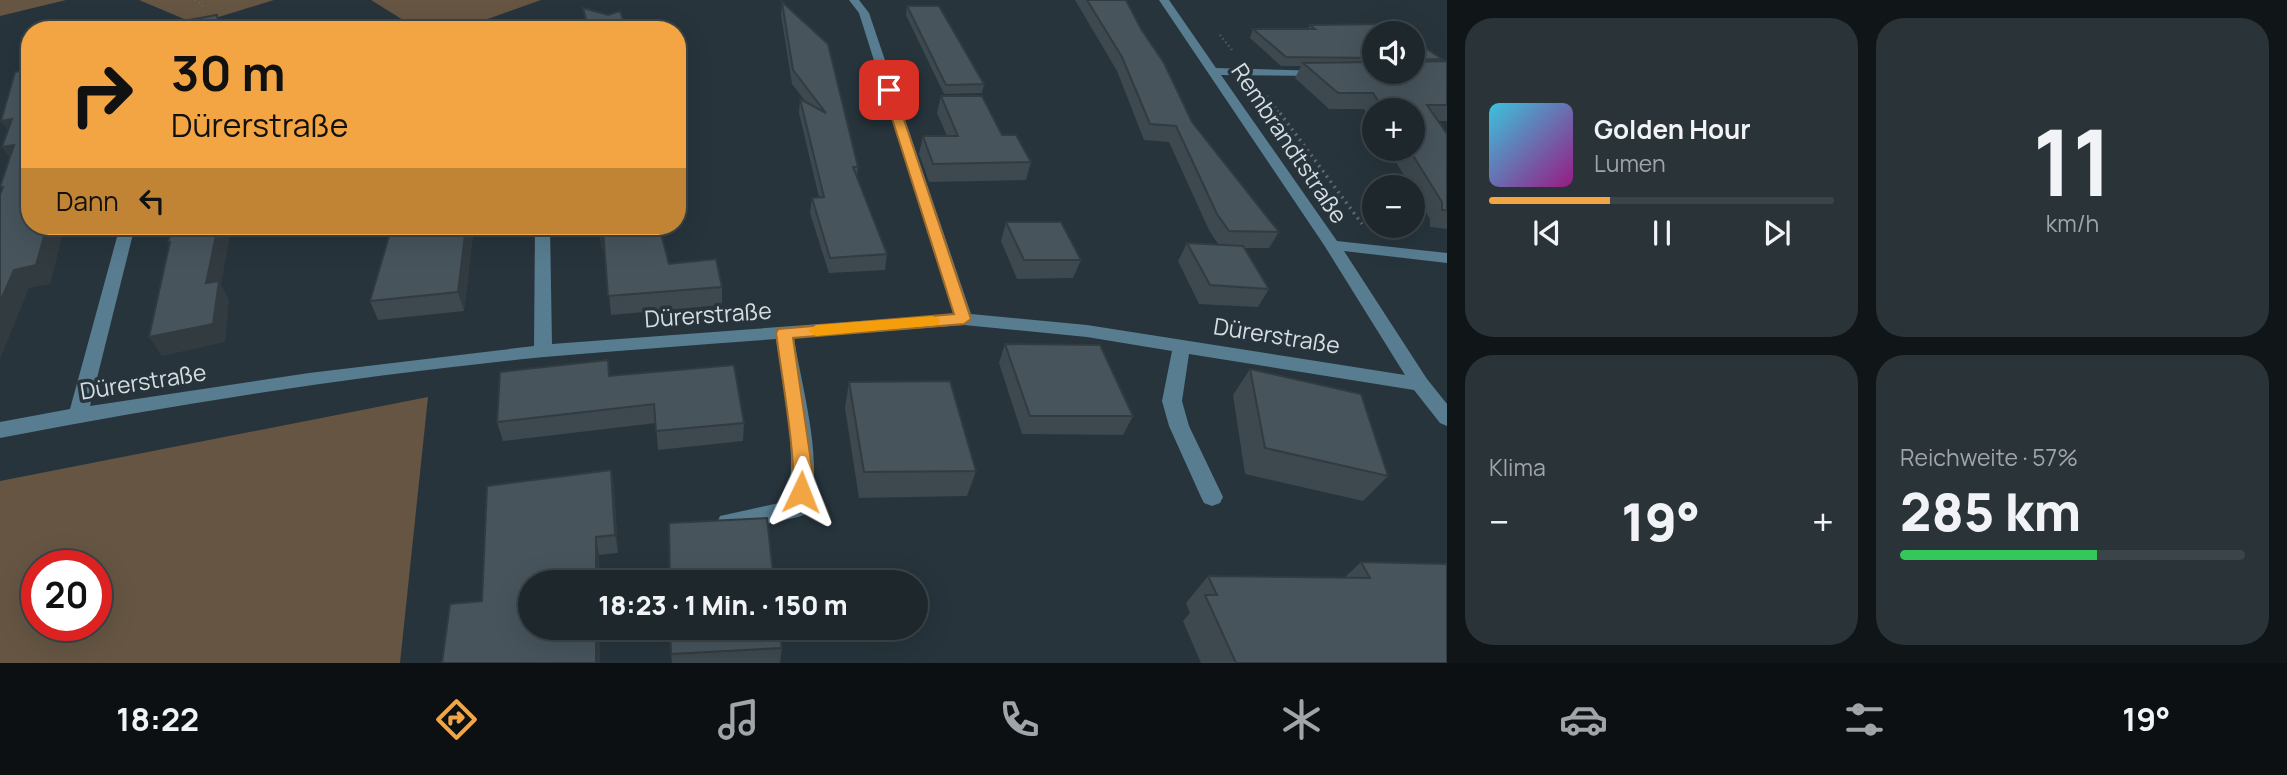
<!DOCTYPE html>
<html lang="de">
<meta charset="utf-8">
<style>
body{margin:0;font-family:Manrope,sans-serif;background:#2a3338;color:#f1f3f6;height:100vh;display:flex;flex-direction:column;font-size:26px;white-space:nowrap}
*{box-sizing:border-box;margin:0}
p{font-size:23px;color:#a0a5a9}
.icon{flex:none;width:38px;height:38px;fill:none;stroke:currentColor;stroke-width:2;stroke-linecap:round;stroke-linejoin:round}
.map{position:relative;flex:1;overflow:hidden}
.drawer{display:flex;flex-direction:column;gap:18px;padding:18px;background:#101518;width:840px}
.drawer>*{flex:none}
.top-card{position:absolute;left:21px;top:21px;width:665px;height:214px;border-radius:28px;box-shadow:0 7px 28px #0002,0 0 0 2px #3b4448;background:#f2a542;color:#111;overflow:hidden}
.fabs{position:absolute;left:1362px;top:21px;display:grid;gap:14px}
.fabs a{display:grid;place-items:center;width:63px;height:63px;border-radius:50%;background:#1d272c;box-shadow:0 7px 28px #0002,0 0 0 2px #3b4448;font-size:35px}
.speed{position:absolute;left:21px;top:550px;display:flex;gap:14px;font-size:35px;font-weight:700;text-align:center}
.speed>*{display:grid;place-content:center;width:91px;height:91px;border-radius:50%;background:#1d272c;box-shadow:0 7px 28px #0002,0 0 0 2px #3b4448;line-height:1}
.speed .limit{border:10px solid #d22;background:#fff;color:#111}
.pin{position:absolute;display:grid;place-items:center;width:60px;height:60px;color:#fff;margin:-30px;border-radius:14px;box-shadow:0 4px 10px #0006}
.me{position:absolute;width:77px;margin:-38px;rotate:2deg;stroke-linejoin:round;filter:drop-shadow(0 0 5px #0008)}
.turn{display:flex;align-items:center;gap:24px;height:147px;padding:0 35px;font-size:32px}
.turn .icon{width:91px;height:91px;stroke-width:2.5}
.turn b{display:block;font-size:49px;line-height:60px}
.then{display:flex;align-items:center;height:66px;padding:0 35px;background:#0003;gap:14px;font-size:26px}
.big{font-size:52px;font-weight:800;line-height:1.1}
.drawer .card{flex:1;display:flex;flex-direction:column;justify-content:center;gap:10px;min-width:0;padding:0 24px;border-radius:28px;background:#2a3338}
.drawer .dial{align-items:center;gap:0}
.dial b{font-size:91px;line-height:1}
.song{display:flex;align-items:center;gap:21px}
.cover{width:84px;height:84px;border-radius:10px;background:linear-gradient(135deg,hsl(190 70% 55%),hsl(310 70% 35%))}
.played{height:7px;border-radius:4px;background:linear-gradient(90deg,#f2a542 35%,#3b4448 35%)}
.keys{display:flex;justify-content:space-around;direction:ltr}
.heat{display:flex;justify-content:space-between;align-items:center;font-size:38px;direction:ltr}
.charge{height:10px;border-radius:5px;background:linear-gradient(90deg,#34c759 57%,#3b4448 0)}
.drawer .tiles{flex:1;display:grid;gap:18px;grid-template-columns:repeat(2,1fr)}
.trip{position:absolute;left:518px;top:570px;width:410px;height:70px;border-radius:35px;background:#1d272c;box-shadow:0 7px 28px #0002,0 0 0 2px #3b4448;font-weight:800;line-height:70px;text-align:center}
.tab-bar{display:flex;height:112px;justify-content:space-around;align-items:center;background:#0c1012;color:#a0a5a9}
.tab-bar .icon{width:49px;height:49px}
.tab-bar .current{color:#f2a542}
.tab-bar b{font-size:32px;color:#f1f3f6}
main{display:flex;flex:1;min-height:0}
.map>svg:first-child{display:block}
.green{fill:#665543;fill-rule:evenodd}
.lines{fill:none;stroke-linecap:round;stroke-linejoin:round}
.path-far1{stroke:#5d696f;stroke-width:2.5;stroke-dasharray:1 3.5;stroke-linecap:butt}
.path{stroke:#5d696f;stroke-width:3.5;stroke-dasharray:2 4.5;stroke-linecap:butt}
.minor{fill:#587d91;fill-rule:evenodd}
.wall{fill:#3d484f}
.shaded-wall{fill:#323b40}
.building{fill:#47545c;stroke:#323b40;stroke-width:2}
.route{fill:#f2a542;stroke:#9d6b2b;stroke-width:2}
.slow{fill:#f59e0b}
.labels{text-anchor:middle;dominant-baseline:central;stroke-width:7;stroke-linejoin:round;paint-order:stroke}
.street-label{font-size:23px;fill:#d5dde2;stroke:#27343b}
</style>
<main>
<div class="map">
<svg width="1447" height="663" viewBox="0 0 1447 663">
<rect width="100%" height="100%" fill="#27343b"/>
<g class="green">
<path d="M0,0H66L0,16Z"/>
<path d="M139,0H274L196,24Z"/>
<path d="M371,0H541L457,30H419Z"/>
<path d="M428,397L400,663H0V481ZM37,565H96V625H37Z"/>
</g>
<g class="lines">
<g class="path-far1">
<path d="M195,0L204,7"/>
<path d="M1220,35L1232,50"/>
<path d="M1267,96L1281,115"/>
</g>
<path class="path" d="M1280,113L1362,224"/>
<path class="minor" d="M849,0H859L869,13L971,314L1087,325L1405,375L1324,245L1159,0H1169L1216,68L1323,71V75L1319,76L1221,75L1337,241L1447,253V263L1344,251L1427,379L1447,404V426L1440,423L1414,390L1189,354L1182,401L1189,426L1223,497L1220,503L1212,506L1204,503L1201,497L1169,426L1162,401L1172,351L1087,337L964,325L794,338C801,385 827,471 806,514L798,517L728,532L720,530L717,523L720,516L788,501C797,447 784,393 776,339C699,345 621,350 544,357C363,375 179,403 0,438V422L70,409L120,226H135L90,406L309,373L534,346L535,226H550L552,344L954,314L859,13Z"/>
</g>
<g class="wall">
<path d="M1075,0H1126L1192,122L1279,232L1269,248H1244L1269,289L1258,307L1199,304L1178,261L1187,243L1218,244L1209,230L1169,142L1144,140L1117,71Z"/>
<path d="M782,2L858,167L857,177L887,254L885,270L829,273L810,213L812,198L819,197L799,113L800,99L806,102L792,84L781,15Z"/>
<path d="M907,6L984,84L982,93L944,94L906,15Z"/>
<path d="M583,8L627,30H587Z"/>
<path d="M1310,25L1374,33V72H1412V39L1442,59L1440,62L1447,61V121H1438L1447,134V229L1430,227V219L1412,190V187H1411L1388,149H1412V110H1374V126L1364,109H1329L1295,78L1301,66H1281L1250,38L1253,29H1308Z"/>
<path d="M941,96L1002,135L1031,162L1026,180L929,182L919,154L923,136H947L937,113Z"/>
<path d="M1006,222L1081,260L1073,278L1017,279L1001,241Z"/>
<path d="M474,226L464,311L378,320L370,301Z"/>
<path d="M598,226H659L669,264L722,287V305L611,315L605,249H602Z"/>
<path d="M1005,344L1133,416L1123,435L1022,434L999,363Z"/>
<path d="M1250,369L1388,476L1363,501L1245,474L1233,395Z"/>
<path d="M610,376L744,423L743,441L658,450L656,423L503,441L497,422Z"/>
<path d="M849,382L976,471L967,496L859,498L845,408Z"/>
<path d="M611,470L614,488L618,553L599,555L530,628H600V663H442Z"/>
<path d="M1361,562L1447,663H1201L1183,621L1190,613L1186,603L1208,576L1344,578Z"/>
<path d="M782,648L780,663H672L671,654Z"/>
</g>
<g class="shaded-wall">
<path d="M217,15L223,30H219Z"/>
<path d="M12,119L13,138L1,121Z"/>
<path d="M14,145L15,165L2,147Z"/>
<path d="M47,226H65L50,284L29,288L0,359V302L14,270Z"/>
<path d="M218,226H232L221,284L229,300L225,342L162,356L149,337L206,283Z"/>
<path d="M466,226H474L464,311L458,292Z"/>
<path d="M599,230H603L606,248L602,249Z"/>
<path d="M611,470L614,488L618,553L615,535Z"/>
<path d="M596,537L599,555L600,583H596Z"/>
<rect x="596" y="628" width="4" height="35"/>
</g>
<g class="building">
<path d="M1087,0H1126L1141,29L1164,63L1192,122L1279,232L1229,231L1217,214L1176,126L1150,124L1122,57Z"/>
<path d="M782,2L828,44L858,167H853L887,254L830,258L812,198L824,197L800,99L826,113L793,70Z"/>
<path d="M907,6H939L984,84L946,85Z"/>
<path d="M583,8L608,15L620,11L627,30H589Z"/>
<path d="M217,15L219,30H184L183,21Z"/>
<path d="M1389,24L1403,33H1374V58L1286,57L1253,29H1315L1310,25Z"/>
<path d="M1412,39L1442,59L1412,60Z"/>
<path d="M1447,61V105H1427L1447,134V210H1442V202L1409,149H1412V110H1384L1373,93H1338L1303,63L1374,62V72H1412V62Z"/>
<path d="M30,69V226H47L36,265L14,270L0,302V195L3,187H0L14,145L2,147L12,119L1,121L15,72Z"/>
<path d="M941,96H982L1002,135H1016L1031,162L933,164L923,136H958Z"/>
<path d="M1006,222H1061L1081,260H1024Z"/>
<path d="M173,226H218L206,283L219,281L213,324L149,337L170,242H168Z"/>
<path d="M392,226H466L458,292L370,301Z"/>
<path d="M599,226H659L669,264L716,259L722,287L608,296L603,230H599Z"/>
<path d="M1187,243L1243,246L1269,289L1210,285Z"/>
<path d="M1005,344L1100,345L1133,416H1030Z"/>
<path d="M608,360L609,376L734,365L744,423L656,431L654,404L497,422L500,372Z"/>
<path d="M1250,369L1361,394L1388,476L1265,448Z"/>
<path d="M950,381L976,471L864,472L849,382Z"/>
<path d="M611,470L615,535L596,537V583H530V628H596V663H442L450,604L482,601L487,486Z"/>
<path d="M767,518L774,583H670L669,523Z"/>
<path d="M1361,562L1446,564L1447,565V663H1236L1205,595H1217L1208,576L1370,578Z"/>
<path d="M670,628H779L782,648L671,654Z"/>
</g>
<path class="route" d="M889,86L894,90L971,319L964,324L793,338L813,475L808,498L801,500L794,498C789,488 794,476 793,465C790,421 782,377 776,333L778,329L954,314L883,90Z"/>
<path class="slow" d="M932,316L938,318L940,321L938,325L816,336L808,331L816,325Z"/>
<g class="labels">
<g class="street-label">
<text transform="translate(1290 143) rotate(56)">Rembrandtstraße</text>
<text transform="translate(708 314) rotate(-4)">Dürerstraße</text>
<text transform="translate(1277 335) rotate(9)">Dürerstraße</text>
<text transform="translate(143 381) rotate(-9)">Dürerstraße</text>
</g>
</g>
</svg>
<div class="fabs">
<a><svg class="icon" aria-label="sound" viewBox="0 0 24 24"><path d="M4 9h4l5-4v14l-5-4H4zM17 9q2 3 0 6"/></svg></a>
<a>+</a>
<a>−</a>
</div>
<div class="speed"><div class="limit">20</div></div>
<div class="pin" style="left:889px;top:90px;background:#d93025"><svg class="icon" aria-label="arrive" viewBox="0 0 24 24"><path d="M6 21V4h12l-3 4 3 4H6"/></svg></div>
<svg class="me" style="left:801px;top:492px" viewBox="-20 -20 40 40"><path d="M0-17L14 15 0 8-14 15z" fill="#f2a542" stroke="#fff" stroke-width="4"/></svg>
<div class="trip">18:23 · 1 Min. · 150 m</div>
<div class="top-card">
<div class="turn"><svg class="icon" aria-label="right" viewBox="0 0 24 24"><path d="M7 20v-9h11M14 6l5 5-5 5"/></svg><div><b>30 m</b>Dürerstraße</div></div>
<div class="then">Dann<svg class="icon" aria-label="left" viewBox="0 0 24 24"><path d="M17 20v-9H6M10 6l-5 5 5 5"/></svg></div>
</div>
</div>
<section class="drawer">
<div class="tiles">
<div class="card">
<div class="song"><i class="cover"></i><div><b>Golden Hour</b><p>Lumen</p></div></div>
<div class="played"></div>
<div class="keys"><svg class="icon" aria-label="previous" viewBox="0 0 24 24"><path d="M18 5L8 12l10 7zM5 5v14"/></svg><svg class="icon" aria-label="pause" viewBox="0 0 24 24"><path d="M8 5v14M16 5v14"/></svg><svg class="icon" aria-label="next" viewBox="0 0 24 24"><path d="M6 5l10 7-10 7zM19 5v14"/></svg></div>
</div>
<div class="card dial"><b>11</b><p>km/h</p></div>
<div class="card"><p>Klima</p>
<div class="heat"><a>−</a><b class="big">19°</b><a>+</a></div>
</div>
<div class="card"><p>Reichweite · 57%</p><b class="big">285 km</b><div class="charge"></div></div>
</div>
</section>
</main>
<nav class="tab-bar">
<b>18:22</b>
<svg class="icon current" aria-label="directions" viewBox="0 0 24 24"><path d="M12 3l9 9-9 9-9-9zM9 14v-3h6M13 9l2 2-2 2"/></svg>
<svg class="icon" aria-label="music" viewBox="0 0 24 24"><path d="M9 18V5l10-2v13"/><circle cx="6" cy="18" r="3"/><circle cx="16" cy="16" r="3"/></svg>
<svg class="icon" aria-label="phone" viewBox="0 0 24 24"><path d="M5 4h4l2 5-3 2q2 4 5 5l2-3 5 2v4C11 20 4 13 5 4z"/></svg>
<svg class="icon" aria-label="climate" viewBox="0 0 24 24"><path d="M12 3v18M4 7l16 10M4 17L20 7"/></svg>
<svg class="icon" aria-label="car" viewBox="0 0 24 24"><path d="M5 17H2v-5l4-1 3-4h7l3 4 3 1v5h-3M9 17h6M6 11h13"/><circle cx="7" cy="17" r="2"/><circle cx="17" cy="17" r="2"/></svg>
<svg class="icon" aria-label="filters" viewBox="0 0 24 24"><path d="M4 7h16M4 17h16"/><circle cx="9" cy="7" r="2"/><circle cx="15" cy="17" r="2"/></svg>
<b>19°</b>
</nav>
